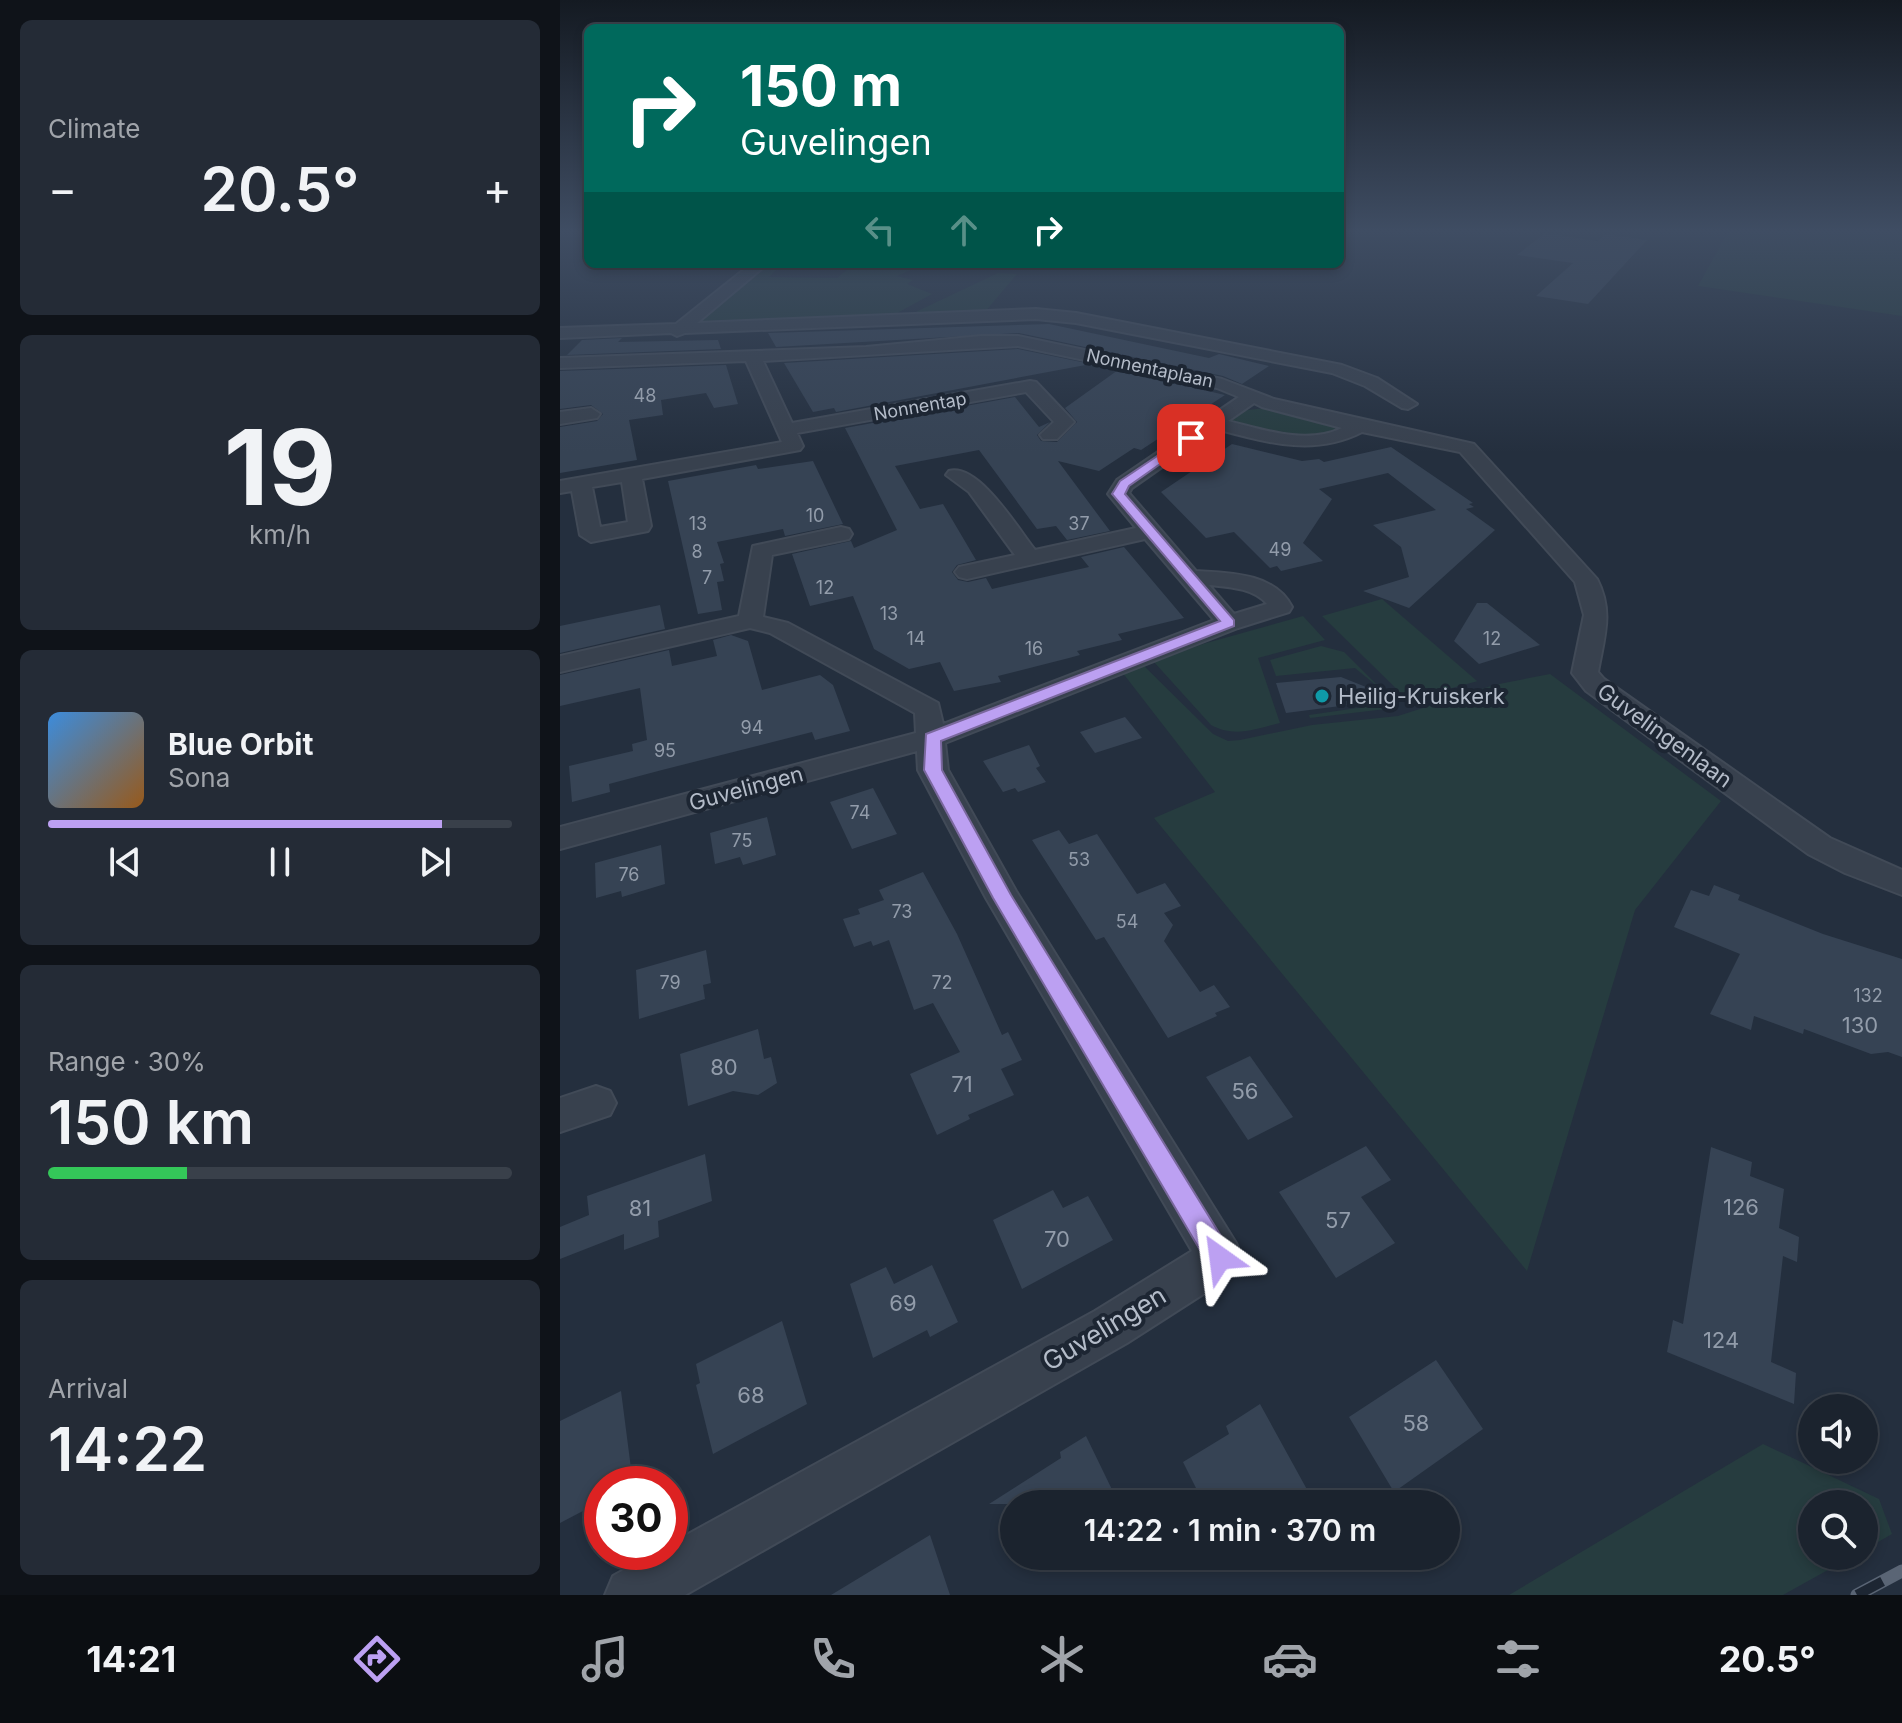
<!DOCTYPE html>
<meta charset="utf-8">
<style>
body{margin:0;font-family:Inter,sans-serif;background:#242b36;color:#f1f3f6;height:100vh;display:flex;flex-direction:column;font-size:30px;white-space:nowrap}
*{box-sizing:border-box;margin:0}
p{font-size:26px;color:#a0a4aa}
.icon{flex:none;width:44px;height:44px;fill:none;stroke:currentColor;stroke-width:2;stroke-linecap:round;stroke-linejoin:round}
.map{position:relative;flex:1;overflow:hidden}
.details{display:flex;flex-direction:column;gap:20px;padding:20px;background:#0f1319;width:560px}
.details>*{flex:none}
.hud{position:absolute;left:24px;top:24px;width:760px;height:244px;border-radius:12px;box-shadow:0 4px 12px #0003,0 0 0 2px #39404a;background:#00695c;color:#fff;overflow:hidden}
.tools{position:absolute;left:1238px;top:1394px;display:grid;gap:16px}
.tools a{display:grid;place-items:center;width:80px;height:80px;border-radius:50%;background:#1b232e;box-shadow:0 4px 12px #0003,0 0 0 2px #39404a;font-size:40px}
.speed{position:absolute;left:24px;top:1466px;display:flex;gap:16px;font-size:40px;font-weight:700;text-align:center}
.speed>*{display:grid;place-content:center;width:104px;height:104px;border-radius:50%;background:#1b232e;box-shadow:0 4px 12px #0003,0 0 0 2px #39404a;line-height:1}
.speed .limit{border:12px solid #d22;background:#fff;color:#111}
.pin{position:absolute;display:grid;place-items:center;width:68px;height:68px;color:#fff;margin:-34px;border-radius:16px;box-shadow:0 4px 12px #0006}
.me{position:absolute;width:88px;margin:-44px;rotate:329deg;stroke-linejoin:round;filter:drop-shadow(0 0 6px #0008)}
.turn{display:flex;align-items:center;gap:28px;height:168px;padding:0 24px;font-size:36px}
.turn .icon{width:104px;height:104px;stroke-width:2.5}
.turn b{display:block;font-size:56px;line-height:68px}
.lanes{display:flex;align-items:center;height:76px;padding:0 24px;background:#0003;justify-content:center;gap:40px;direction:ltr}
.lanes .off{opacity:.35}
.big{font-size:60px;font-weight:600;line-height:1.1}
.details .tile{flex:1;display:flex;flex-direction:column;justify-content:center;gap:12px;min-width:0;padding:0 28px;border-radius:12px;background:#242b36}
.details .dial{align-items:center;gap:0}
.dial b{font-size:104px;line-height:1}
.song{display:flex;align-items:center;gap:24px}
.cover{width:96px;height:96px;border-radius:12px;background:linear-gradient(135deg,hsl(210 70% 55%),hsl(30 70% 35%))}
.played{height:8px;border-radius:4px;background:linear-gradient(90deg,#bca0f2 85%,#39404a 85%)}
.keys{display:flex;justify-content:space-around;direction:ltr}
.heat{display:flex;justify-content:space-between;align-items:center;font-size:44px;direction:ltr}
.charge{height:12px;border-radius:6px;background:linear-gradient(90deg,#34c759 30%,#39404a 0)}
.trip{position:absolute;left:440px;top:1490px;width:460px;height:80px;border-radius:40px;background:#1b232e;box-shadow:0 4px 12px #0003,0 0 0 2px #39404a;font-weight:600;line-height:80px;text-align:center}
.menu{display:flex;height:128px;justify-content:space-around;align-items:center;background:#0b0e12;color:#a0a4aa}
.menu .icon{width:56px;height:56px}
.menu .current{color:#bca0f2}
.menu b{font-size:36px;color:#f1f3f6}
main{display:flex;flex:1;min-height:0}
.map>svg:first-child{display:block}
.green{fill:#263c3f}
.building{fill:#364354}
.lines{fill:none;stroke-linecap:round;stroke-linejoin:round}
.minor-casing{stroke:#414a57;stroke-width:4}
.minor{fill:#38414e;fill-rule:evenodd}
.rail-casing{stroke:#5a6575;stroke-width:13}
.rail{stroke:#1d2633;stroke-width:10;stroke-dasharray:29;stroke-linecap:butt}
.route{fill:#bca0f2;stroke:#7a689d;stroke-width:2}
.culture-dot{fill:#0f9aa8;stroke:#1d2633;stroke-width:3}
.labels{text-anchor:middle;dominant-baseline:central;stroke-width:8;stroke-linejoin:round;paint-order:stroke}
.far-street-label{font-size:18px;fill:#b4bcc9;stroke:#1d2633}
.number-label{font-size:18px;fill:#929caa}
.poi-label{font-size:22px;fill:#b4bcc9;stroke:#1d2633;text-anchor:start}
.street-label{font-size:22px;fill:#b4bcc9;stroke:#1d2633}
.near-number-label{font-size:22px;fill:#929caa}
.near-street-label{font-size:26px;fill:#b4bcc9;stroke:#1d2633}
</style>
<main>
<section class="details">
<div class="tile"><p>Climate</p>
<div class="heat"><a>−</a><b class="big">20.5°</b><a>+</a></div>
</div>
<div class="tile dial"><b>19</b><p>km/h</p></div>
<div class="tile">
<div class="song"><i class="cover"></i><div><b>Blue Orbit</b><p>Sona</p></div></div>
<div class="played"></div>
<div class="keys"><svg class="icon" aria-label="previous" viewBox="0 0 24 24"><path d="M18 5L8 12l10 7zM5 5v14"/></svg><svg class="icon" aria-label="pause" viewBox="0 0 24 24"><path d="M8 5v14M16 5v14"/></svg><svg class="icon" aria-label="next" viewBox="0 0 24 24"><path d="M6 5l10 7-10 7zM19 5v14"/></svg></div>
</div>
<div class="tile"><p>Range · 30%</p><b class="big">150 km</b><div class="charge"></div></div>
<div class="tile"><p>Arrival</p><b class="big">14:22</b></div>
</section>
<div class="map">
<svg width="1342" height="1595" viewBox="0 0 1342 1595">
<rect width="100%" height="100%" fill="#242f3e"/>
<g class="green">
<path d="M1169,230H1342V316L1138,286Z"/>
<path d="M294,264H364L337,276L353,280L347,284L372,294L330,317L130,324L200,269L216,270L209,277L277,278Z"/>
<path d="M438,273L457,274L424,313L345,317Z"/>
<path d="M704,408L779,426L781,428C749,449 702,430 667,422L681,411Z"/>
<path d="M822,599L917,681H918L848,700L762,616Z"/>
<path d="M743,616L765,640L698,658L720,723C695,729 675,738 651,725L594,662L643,644Z"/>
<path d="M761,646L784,652L835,703L826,709L750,718L749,715L818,705L817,686L795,668L716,676L710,660Z"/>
<path d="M582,664L653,734L668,741L680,740L752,725L838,716L934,685L990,674L1161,801L1075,910L967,1271L594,818L655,792L562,672Z"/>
<path d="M1203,1444L1319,1499L1332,1534L1304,1550V1504H1252V1556H1293L1223,1595H949Z"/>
</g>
<g class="building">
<path d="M985,233L1037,241L1045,234L1087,240L1028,304L976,296L1013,263L957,255Z"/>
<path d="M489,324L649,358L659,354L709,366L682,384L663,376L459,333L216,347L208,333Z"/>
<path d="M62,338L58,342L158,340L161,349L7,355L22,340Z"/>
<path d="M458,349L531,364L276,412L274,408L253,412L224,363Z"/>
<path d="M166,365L178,404L154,408L146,393L101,400L103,415L69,420L77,460L0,473V427L37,421L43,414L31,405L0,409V371Z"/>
<path d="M558,370L665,395L581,450L574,448L539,471L498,461L550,531L507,540L496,526L477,529L419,450L335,466L360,509L383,504L416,560L397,565L392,572L398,580L408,582L426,578L432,589L529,567L521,557L564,547L624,618L558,634L562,640L517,651L520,655L509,658L438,676L441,682L394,691L380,662L349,669L314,649L293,596L250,606L232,554L291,541L294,548L337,530L285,428L455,397L479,427L490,422L477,435L481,441L497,442L517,422L505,408Z"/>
<path d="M672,444L742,461L759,459L764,462L831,447L913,503L909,504L914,507L906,509L935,530L849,608L803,591L849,577L841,547L813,525L876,510L828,473L759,489L772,499L743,543L763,561L721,571L717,566L710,568L674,532L646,538L601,492Z"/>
<path d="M253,461L283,524L225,536L223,529L157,542L164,563L160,564L164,581L157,582L162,610L138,614L108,481L196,465L198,469Z"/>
<path d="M917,603H927L980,645L919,664L894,641Z"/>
<path d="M100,605L105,629L0,653V626Z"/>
<path d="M171,635L188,641L202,690L260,675L273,685L290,731L255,740L252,732L102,770L49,784L50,792L12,802L9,766L73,751L72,744L87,740L80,688L0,706V675L109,650L112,666L157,656L153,640Z"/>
<path d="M781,677L811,689L796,704L726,713L716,683Z"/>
<path d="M565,717L582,738L535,753L520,732Z"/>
<path d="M469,745L480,766L476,768L486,782L458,792L455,788L443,792L423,761Z"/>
<path d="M313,788L337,834L292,849L270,802Z"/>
<path d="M207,817L216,855L183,865L180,857L155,864L150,833Z"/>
<path d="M499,830L509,844L537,834L577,894L605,883L621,906L604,913L613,925L604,941L640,992L654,985L670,1007L655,1013L657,1016L608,1038L544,937L536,940L472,840Z"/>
<path d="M101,845L105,884L62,897L61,891L36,898L35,863Z"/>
<path d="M363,872L397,934L442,1035L448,1032L462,1060L441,1069L454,1095L408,1115L410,1119L377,1135L350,1074L400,1052L373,1003L354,1010L329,940L313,946L311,941L294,947L283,919L300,914L298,909L324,900L319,890Z"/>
<path d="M1154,885L1180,895L1178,900L1263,934L1342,959V1057L1328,1052L1311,1054L1244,1029L1243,1034L1194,1016L1191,1030L1150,1014L1180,954L1114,927L1131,890L1149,896Z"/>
<path d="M146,950L151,983L143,985L145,999L79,1019L76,970Z"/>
<path d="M198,1029L204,1059L211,1057L217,1083L198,1095L173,1091L128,1106L120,1054Z"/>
<path d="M690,1056L733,1117L688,1140L646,1077Z"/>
<path d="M806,1146L831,1180L801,1197L835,1243L776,1278L719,1192Z"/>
<path d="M1151,1147L1192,1162L1190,1176L1224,1189L1219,1228L1239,1237L1237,1262L1223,1256L1211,1362L1236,1373L1234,1404L1107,1352L1113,1320L1123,1324Z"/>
<path d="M145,1154L152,1201L98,1221L99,1237L64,1250V1234L0,1259V1227L29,1215L27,1196Z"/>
<path d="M493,1190L503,1208L528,1196L553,1240L462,1289L433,1220Z"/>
<path d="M372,1265L398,1322L370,1337L367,1330L313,1358L290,1284L326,1267L334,1284Z"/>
<path d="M222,1321L247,1404L153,1454L136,1385L140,1383L136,1364Z"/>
<path d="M876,1360L923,1429L834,1492L789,1417Z"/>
<path d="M61,1391L73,1484H42V1501L0,1523V1421Z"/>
<path d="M700,1404L755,1504H644L623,1462L669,1434L666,1426Z"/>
<path d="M526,1436L559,1504H429L501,1458L500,1452Z"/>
<path d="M370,1535L390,1595H271Z"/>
</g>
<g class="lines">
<defs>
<g id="minor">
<path d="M191,264H207L137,323L476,309L516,313L782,365L817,378L857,404L848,409L842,408L805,386L772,373L516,323L476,319L125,333L117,336L111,333L0,338V328L116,324Z"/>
<path d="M421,336H458L662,379L714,399L914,444L1037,579C1054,612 1044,637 1038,672L1044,679L1270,838L1342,870V895L1285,873L1248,854L1026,691L1012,673L1024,615L1015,582L900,452L802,432C753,457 706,442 656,429L572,488L569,493L636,571C670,573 715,573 732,607L729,612L678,628L385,743L388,770L456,891L676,1243L682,1258L676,1273L567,1343L125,1595H45L53,1576L96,1552H110V1544L535,1311L632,1251L426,898L358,770L357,751L0,849V827L356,733L355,713L210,633L190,628L0,672V656L179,616L193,546L281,527L289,529L292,534L289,539L212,555L203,617L228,623L378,703L383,724L654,620L585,539L407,579L399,577L395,572L399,567L455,555L409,492L386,475L389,471C419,463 458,529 475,550L576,528L548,494L557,480L679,397L657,388L458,346L203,361L232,423L470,381L476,382L514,422L497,439H483L480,435L494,422L466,392L237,433L243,446L240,450L82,479L91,526L88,531L31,542L20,535L12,491L0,493V481L222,442L186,361L0,368V358L306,347ZM694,403L702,407L782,428C747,445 704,430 668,421ZM62,482L68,522L40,527L32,487ZM649,585C669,587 694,588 707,604L674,614Z"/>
<path d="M31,408L40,414L37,418L0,424V412Z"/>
<path d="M36,1086L50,1091L56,1103L50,1115L0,1132V1098Z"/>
</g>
</defs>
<use href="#minor" class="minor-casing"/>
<use href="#minor" class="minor"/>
<defs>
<path id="rail" d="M1297,1595L1342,1571"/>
</defs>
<use href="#rail" class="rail-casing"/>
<use href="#rail" class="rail"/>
</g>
<linearGradient id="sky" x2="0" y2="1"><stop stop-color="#141a22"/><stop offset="0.51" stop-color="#3f4d63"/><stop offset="1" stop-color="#3f4d63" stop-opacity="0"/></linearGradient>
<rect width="1342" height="453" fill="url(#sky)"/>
<path class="route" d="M627,436L637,438L569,486L565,494L674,620V626L381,741L382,770L451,895L669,1249L673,1258L669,1267L660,1271L650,1267L433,898L364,770L366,734L660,621L552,494L560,481Z"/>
<circle class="culture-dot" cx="762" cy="696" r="8"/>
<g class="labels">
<g class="far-street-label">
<text transform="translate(590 368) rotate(12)">Nonnentaplaan</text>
<text transform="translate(360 406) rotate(-10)">Nonnentap</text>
</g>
<g class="number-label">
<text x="85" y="395">48</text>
<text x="255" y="515">10</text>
<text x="138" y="523">13</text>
<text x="519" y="523">37</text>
<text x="720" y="549">49</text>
<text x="137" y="551">8</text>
<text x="147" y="577">7</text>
<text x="265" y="587">12</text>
<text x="329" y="613">13</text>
<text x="356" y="638">14</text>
<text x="932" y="638">12</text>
<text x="474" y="648">16</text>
<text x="192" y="727">94</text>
<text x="105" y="750">95</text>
<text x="300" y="812">74</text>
<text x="182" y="840">75</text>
<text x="519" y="859">53</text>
<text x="69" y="874">76</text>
<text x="342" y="911">73</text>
<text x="567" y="921">54</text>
<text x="110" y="982">79</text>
<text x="382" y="982">72</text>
<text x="1308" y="995">132</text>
</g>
<g class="poi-label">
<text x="778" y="696">Heilig-Kruiskerk</text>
</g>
<g class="street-label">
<text transform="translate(1105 735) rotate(36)">Guvelingenlaan</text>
<text transform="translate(186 788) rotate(-15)">Guvelingen</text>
</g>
<g class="near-number-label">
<text x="1300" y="1025">130</text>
<text x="164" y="1067">80</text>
<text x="402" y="1084">71</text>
<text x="685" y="1091">56</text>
<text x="1181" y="1207">126</text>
<text x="80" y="1208">81</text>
<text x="778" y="1220">57</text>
<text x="497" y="1239">70</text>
<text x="343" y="1303">69</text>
<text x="1161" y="1340">124</text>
<text x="191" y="1395">68</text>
<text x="856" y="1423">58</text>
</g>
<g class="near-street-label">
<text transform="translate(544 1328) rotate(-31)">Guvelingen</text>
</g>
</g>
</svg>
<div class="tools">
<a><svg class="icon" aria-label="sound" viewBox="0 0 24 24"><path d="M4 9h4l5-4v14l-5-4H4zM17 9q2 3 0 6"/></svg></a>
<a><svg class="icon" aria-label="search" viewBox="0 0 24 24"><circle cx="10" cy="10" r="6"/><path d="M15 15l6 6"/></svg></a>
</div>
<div class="speed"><div class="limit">30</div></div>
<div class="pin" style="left:631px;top:438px;background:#d93025"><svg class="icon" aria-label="arrive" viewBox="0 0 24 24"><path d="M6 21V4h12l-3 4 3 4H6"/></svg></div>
<svg class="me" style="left:660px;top:1258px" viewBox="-20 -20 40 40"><path d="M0-17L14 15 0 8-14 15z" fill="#bca0f2" stroke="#fff" stroke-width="4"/></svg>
<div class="trip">14:22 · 1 min · 370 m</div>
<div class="hud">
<div class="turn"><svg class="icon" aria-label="right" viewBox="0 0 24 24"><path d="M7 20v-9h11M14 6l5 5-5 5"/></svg><div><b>150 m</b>Guvelingen</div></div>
<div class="lanes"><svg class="icon off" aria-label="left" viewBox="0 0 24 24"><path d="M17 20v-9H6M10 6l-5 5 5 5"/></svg><svg class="icon off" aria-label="ahead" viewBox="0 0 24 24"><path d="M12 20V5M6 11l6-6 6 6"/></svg><svg class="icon" aria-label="right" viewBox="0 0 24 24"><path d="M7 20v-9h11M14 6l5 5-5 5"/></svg></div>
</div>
</div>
</main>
<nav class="menu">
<b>14:21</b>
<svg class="icon current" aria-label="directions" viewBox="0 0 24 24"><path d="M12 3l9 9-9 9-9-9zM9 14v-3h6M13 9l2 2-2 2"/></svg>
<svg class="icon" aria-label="music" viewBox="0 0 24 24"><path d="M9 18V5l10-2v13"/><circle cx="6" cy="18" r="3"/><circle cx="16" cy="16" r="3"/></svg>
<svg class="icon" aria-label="phone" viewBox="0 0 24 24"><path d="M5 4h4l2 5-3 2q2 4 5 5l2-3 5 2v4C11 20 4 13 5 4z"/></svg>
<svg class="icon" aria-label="climate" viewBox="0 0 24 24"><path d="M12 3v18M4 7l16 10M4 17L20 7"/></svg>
<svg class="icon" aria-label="car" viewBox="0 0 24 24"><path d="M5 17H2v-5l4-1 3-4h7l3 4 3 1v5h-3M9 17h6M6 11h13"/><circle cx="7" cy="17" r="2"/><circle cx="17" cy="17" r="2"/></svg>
<svg class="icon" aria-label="filters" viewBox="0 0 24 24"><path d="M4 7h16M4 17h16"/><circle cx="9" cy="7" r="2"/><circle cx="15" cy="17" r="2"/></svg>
<b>20.5°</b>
</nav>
